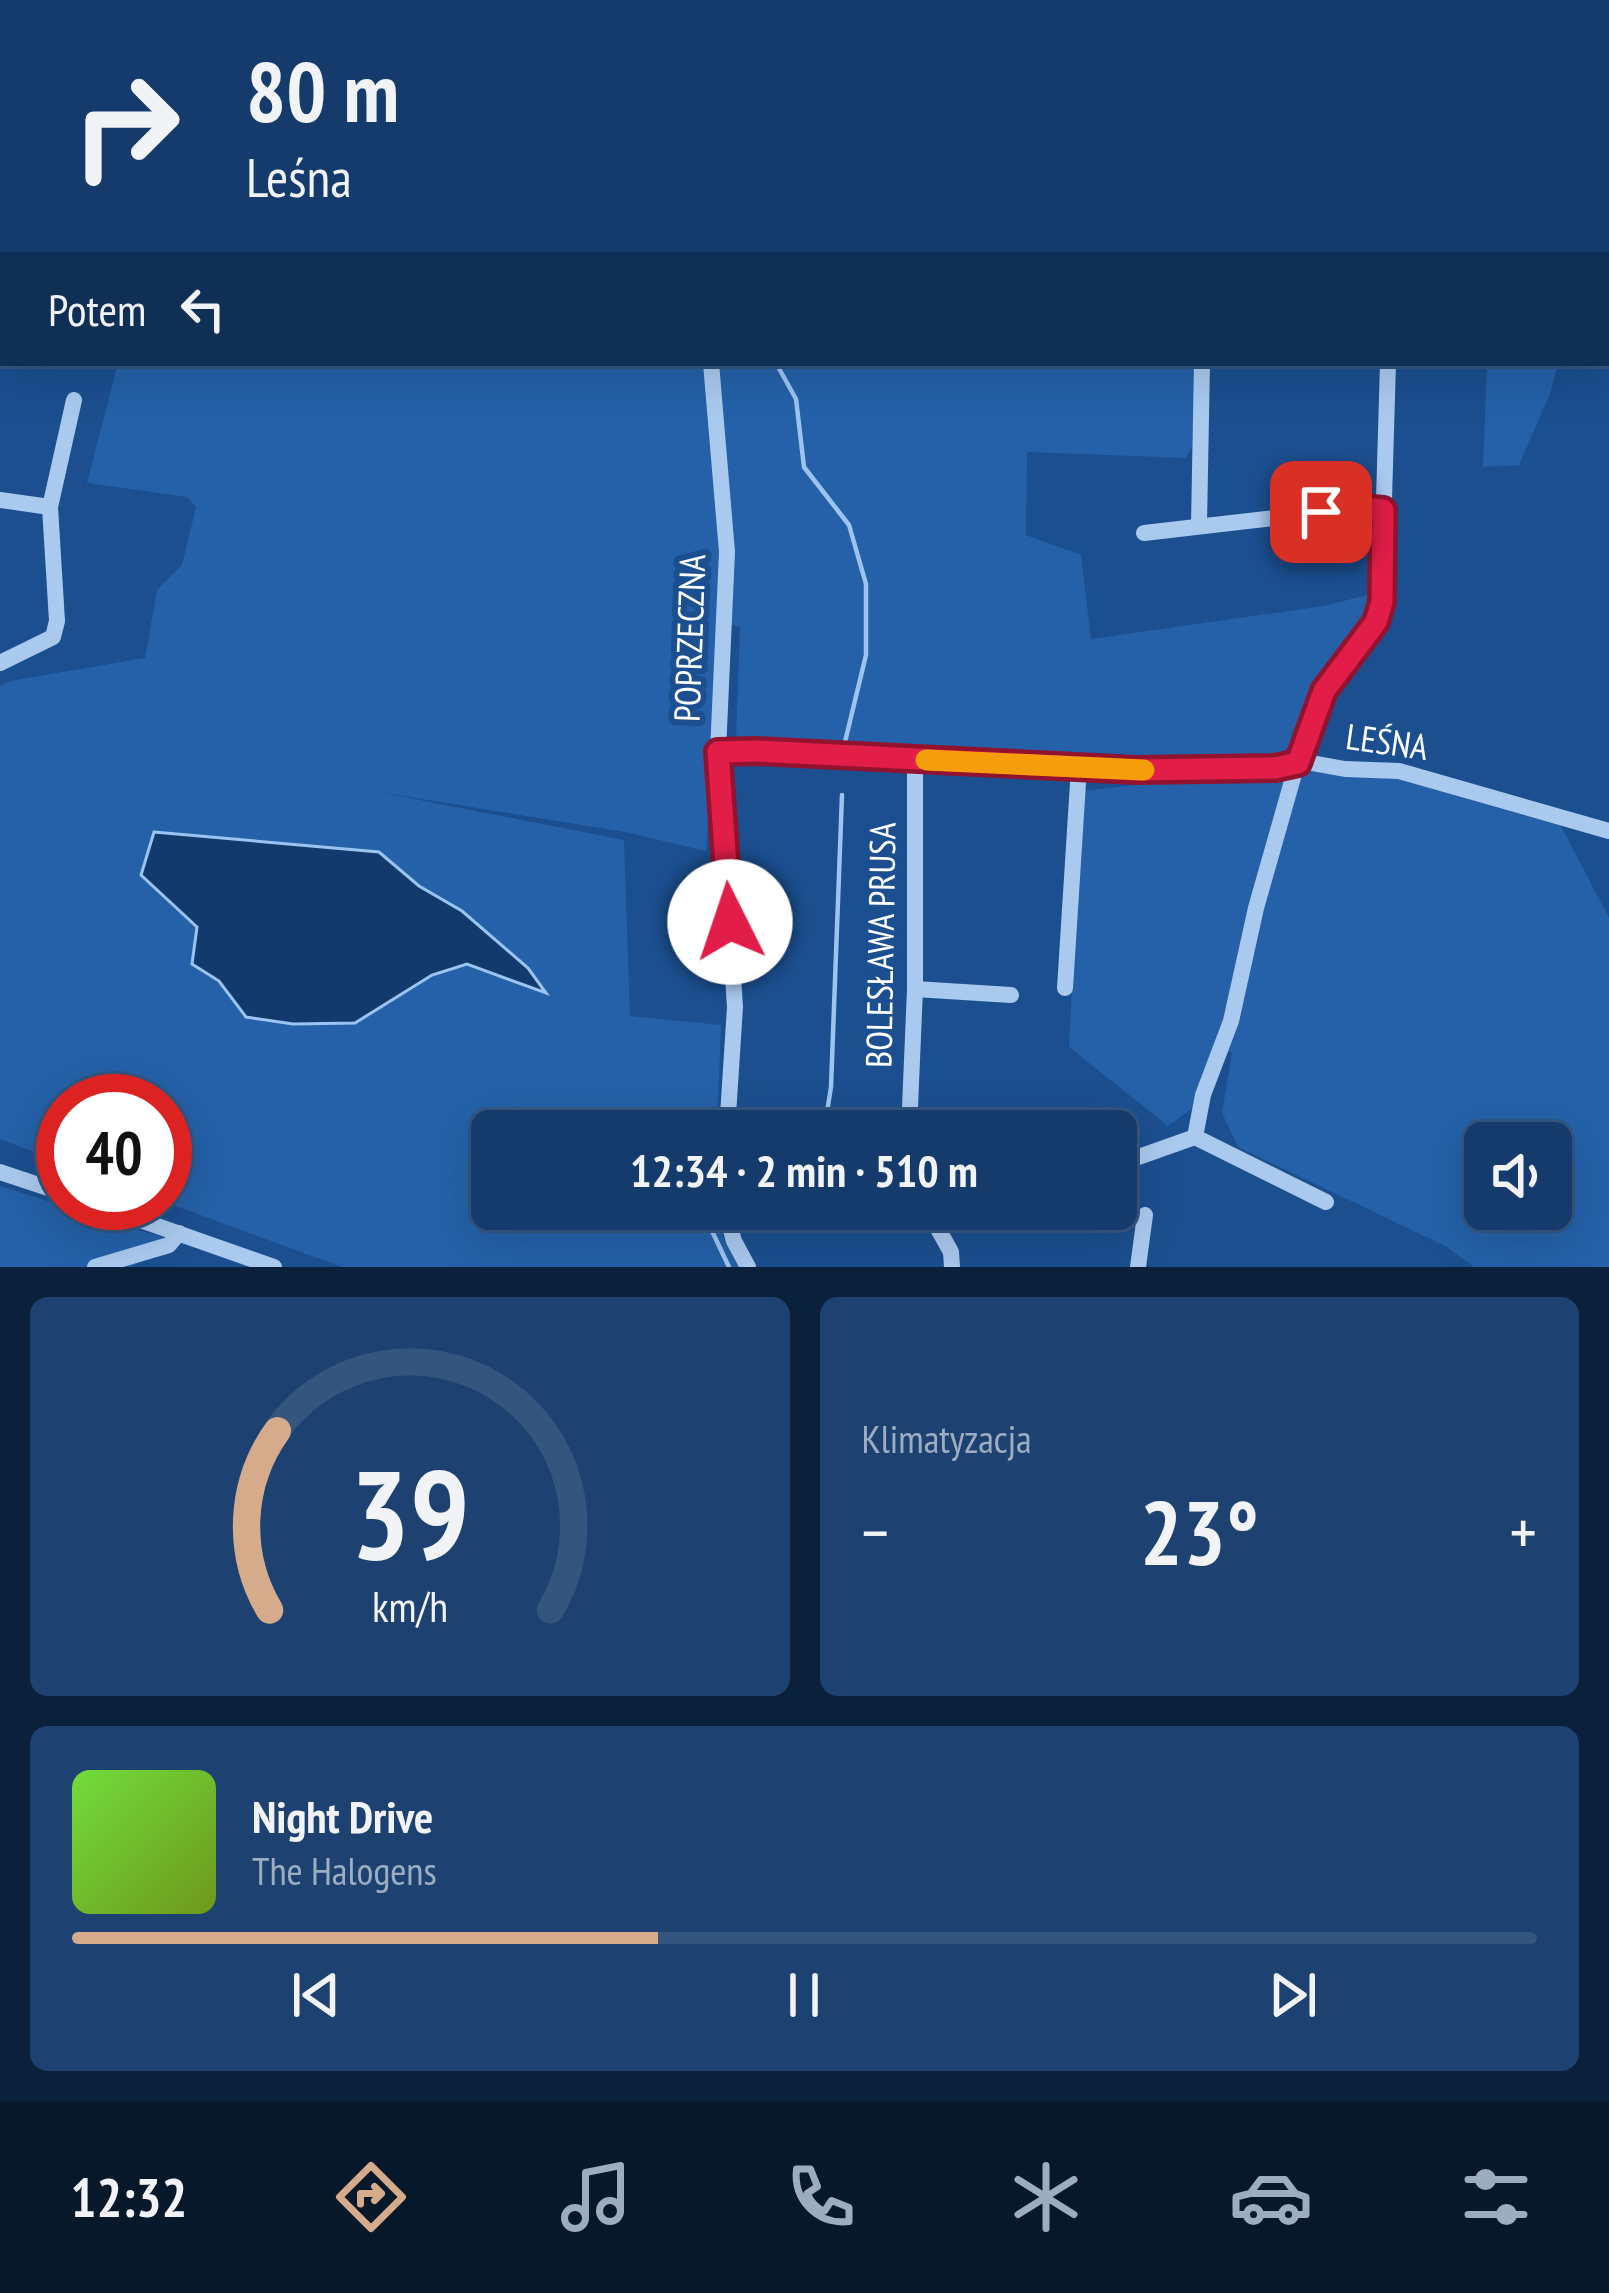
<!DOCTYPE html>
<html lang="pl">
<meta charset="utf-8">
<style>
body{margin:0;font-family:"PT Sans Narrow",sans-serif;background:#1d4271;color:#f1f3f6;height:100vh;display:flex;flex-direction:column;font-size:45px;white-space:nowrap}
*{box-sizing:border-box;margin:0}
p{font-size:39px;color:#9dadc1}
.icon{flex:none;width:66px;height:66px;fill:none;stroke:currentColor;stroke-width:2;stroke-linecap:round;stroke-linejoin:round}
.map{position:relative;height:1267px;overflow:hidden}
.details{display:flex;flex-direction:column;gap:30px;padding:30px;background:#0b203b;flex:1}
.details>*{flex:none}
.top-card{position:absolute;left:0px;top:0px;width:1611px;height:366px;box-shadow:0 12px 48px #0002,0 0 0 3px #33557e;background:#143b6b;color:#f1f3f6;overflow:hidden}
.tools{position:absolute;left:1464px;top:1122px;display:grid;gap:24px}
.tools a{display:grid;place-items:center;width:108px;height:108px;border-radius:18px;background:#143b6b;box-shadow:0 12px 48px #0002,0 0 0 3px #33557e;font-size:60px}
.speed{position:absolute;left:36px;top:1074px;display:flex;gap:24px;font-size:60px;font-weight:700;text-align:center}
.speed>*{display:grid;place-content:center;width:156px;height:156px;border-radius:50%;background:#143b6b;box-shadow:0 12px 48px #0002,0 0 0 3px #33557e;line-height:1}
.speed .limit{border:18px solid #d22;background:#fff;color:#111}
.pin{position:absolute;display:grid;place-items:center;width:102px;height:102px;color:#fff;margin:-51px;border-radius:24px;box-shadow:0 6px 18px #0006}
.me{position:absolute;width:132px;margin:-66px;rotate:356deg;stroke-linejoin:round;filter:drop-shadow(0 0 9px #0008)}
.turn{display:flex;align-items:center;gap:42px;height:252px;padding:0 48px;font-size:54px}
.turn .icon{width:156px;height:156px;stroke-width:2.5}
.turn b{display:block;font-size:84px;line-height:102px}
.then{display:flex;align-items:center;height:114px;padding:0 48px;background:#0003;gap:24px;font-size:45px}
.big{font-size:90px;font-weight:700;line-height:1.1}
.details .widget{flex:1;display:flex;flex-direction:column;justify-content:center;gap:18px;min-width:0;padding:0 42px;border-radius:18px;background:#1d4271}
.details .dial{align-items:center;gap:0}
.dial svg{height:312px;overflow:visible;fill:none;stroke:#33557e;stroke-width:7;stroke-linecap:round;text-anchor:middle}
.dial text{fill:#f1f3f6;stroke:none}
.song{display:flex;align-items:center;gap:36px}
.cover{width:144px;height:144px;border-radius:18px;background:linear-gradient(135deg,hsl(100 70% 55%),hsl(80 70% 35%))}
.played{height:12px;border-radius:6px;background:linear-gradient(90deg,#d6ab8b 40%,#33557e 40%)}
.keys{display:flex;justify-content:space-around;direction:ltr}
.heat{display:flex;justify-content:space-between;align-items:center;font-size:66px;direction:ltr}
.details .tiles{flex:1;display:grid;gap:30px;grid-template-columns:1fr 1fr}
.widget:last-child{grid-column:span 2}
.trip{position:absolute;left:471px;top:1110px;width:666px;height:120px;border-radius:18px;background:#143b6b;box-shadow:0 12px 48px #0002,0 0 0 3px #33557e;font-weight:700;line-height:120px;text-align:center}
.tabs{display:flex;height:192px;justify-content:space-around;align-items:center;background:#08182b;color:#9dadc1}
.tabs .icon{width:84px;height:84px}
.tabs .active{color:#d6ab8b}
.tabs b{font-size:54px;color:#f1f3f6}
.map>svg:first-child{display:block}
.green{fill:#2461a8;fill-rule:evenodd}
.water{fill:#123a6d;stroke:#9cc4f0;stroke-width:3}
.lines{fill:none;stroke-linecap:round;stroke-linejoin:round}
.stream{stroke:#9cc4f0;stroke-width:4.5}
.minor{stroke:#a9c9ee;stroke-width:16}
.route-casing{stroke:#92132f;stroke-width:30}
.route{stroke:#e11d48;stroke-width:21}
.slow{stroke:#f59e0b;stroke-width:21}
.labels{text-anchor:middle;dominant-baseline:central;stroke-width:12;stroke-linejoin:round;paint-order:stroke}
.street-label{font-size:36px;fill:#fff;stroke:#1b4f8f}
</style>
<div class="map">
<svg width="1609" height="1267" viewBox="0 0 1609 1267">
<rect width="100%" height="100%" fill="#1b4f8f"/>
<g class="green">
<path d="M0,0H767L770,3H3V136Z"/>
<path d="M118,363H1196L1192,447L1186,458L1027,452L1026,535L1081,555L1091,639L1324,606L1375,593L1373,611L1313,703L1295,742L1279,756L1134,764L736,737L740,627L720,620L706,851L625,832L379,792L624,840L630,1016L721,1025L717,1131H492V1209H716L719,1229L739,1267H342L165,1202V1101H63V1163L0,1139V686L10,681L145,658L157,590L182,565L196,507L187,497L87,483Z"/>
<path d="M1487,363H1558L1550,394L1519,465L1483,467Z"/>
<path d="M1331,760L1561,826L1609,918V1267H1474L1447,1247L1238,1147L1222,1113L1232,1053L1218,1047L1195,1106L1168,1126L1069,1047L1082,791L1257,771L1302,776L1304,762ZM1485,1143H1551V1209H1485Z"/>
<path d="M0,1186L168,1239L132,1267H0Z"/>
</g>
<path class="water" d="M154,832L379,852L419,886L462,911L528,968L546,993L467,964L432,975L355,1023L293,1024L246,1017L219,981L192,964L197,927L141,875Z"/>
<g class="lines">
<g class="stream">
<path d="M734,0V3"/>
<path d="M776,363L796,399L804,467L849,525L866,584V655L844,746"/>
<path d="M824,1131L831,1087L842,795"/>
<path d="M705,1209L702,1210L729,1267"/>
</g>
<g class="minor">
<path d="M679,0L680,3"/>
<path d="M1405,0V3"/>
<path d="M871,2L890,3"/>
<path d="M1211,3V0"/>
<path d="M0,226H3"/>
<path d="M711,363L727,552L718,752L735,1007L727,1131"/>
<path d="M0,500L50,507"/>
<path d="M1199,525L1202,363"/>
<path d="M1144,533L1361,508L1383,510"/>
<path d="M0,663L53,637L57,621L50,507L74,400"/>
<path d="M718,752L756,751L1136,770L1275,768L1306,762L1345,769L1399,771L1609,831"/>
<path d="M1065,988L1079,767"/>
<path d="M915,989L1011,995"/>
<path d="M909,1131L915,989V760"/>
<path d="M1195,1137L1203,1095L1231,1021L1256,908L1302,746L1324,691L1376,622L1381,602L1388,363"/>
<path d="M1195,1137L1326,1202"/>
<path d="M1116,1165L1195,1137"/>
<path d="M0,1172L63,1193"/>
<path d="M92,1203L274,1267"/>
<path d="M725,1209L734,1241L748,1267"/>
<path d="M927,1209L951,1252L952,1267"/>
<path d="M725,1212L743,1209"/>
<path d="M95,1267L169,1245L179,1233"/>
<path d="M1138,1267L1145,1215"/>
</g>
</g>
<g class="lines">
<defs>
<path id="route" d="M730,922L718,752L756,751L1136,770L1275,768L1298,763L1324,691L1376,622L1382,602L1383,510L1361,508L1321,512"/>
</defs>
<use href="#route" class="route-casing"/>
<use href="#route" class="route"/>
<path class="slow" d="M926,760L1144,770"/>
</g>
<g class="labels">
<g class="street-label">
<text transform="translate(689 638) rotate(-88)">POPRZECZNA</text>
<text transform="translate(1387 741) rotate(8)">LEŚNA</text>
<text transform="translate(880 945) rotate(-89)">BOLESŁAWA PRUSA</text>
</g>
</g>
</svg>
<div class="tools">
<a><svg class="icon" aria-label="sound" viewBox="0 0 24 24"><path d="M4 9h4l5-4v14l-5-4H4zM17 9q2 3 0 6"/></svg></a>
</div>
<div class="speed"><div class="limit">40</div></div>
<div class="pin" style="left:1321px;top:512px;background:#d93025"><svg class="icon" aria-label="arrive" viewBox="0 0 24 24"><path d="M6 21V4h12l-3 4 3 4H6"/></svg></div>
<svg class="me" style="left:730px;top:922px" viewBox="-20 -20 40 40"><circle r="19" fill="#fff"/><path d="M0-13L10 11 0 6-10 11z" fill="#e11d48"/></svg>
<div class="trip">12:34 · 2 min · 510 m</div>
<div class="top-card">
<div class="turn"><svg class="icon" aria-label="right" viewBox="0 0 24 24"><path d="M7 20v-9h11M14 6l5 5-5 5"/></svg><div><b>80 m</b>Leśna</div></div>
<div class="then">Potem<svg class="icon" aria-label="left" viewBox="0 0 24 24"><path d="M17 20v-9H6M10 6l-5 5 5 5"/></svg></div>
</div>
</div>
<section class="details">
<div class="tiles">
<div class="widget dial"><svg viewBox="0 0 100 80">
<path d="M14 69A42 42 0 1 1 86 69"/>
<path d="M14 69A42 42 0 0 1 16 23" stroke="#d6ab8b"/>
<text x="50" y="56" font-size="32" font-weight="700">39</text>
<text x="50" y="72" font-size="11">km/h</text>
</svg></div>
<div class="widget"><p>Klimatyzacja</p>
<div class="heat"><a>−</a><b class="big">23°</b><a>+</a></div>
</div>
<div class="widget">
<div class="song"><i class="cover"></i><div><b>Night Drive</b><p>The Halogens</p></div></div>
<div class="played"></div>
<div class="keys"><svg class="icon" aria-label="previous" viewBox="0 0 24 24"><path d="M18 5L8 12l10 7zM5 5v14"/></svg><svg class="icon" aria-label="pause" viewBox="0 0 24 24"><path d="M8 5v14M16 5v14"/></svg><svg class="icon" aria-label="next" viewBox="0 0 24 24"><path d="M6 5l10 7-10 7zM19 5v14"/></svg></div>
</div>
</div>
</section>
<nav class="tabs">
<b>12:32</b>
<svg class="icon active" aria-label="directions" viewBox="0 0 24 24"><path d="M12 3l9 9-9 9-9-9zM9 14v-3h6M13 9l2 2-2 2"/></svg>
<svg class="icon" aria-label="music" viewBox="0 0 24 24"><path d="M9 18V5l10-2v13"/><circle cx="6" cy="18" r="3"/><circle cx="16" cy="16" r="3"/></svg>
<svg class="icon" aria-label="phone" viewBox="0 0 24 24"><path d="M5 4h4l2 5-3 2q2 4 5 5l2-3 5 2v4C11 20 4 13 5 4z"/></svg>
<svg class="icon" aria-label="climate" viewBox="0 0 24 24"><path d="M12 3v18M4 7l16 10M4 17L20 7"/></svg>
<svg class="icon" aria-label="car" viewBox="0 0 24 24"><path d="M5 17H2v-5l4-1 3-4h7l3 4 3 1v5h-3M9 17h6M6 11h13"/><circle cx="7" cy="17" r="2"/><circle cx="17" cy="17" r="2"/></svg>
<svg class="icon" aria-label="filters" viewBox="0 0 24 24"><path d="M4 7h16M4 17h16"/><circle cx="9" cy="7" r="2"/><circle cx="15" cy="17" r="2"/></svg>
</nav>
